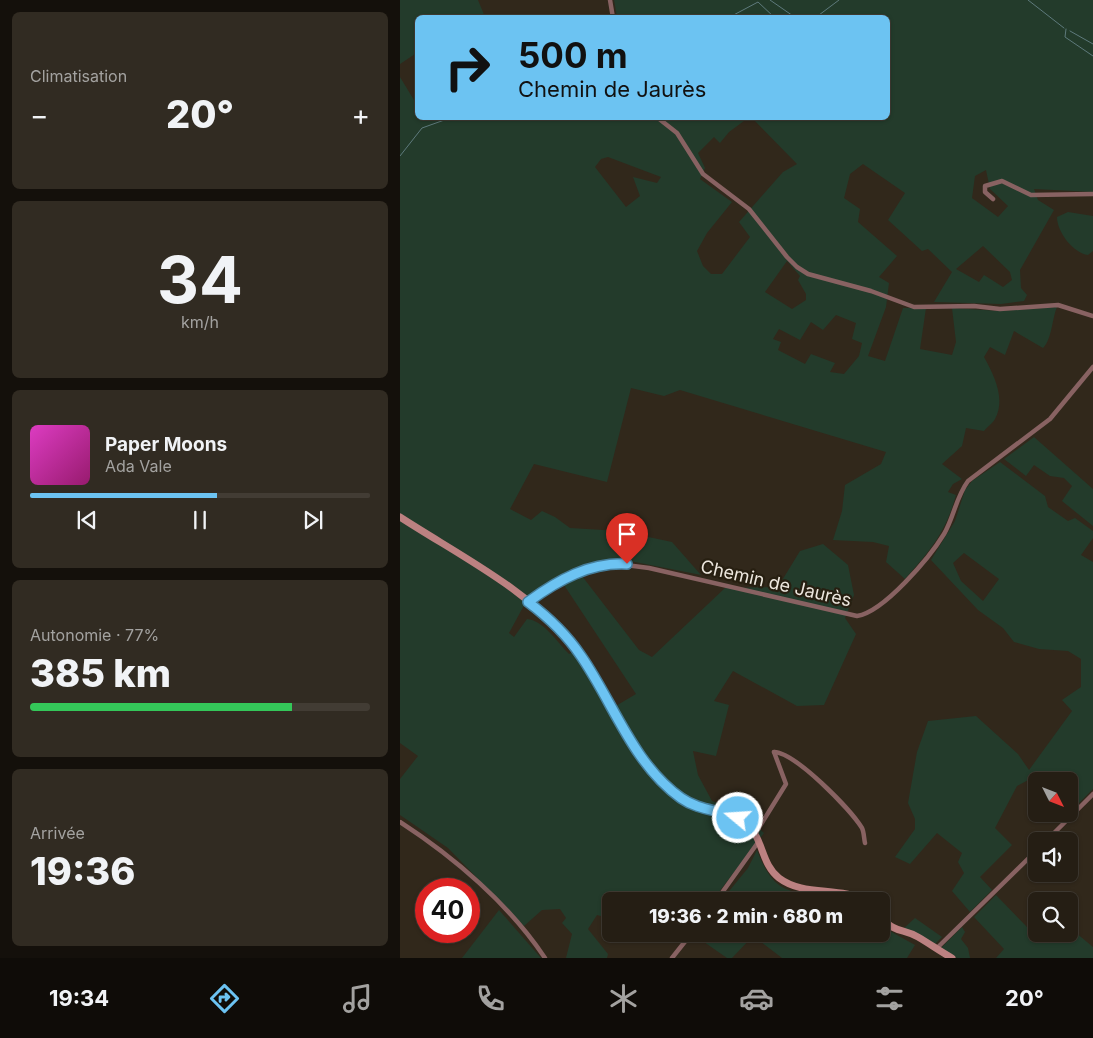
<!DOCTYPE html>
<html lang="fr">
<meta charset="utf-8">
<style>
body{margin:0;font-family:Inter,sans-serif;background:#312b22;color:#f1f3f6;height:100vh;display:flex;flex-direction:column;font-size:19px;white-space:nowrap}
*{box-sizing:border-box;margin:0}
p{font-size:16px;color:#a3a2a0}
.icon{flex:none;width:28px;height:28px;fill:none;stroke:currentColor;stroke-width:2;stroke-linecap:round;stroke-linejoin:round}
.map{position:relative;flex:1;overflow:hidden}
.side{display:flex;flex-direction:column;gap:12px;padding:12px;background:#14100b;width:400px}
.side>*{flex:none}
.guide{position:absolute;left:15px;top:15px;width:475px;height:105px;border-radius:8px;box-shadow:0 1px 4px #0004,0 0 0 1px #423c34;background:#6cc3f2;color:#111;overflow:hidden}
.needle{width:32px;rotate:132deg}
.controls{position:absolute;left:628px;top:772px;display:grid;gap:10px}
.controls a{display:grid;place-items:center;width:50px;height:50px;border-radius:8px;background:#251e14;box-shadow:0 1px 4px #0004,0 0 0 1px #423c34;font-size:25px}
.speed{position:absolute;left:15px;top:878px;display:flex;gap:10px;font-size:25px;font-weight:700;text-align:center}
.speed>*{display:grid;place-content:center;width:65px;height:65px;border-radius:50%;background:#251e14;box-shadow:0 1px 4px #0004,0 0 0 1px #423c34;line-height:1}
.speed .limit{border:8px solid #d22;background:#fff;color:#111}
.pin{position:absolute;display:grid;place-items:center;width:42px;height:42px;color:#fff;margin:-51px -21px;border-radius:50% 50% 50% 0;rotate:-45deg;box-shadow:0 0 5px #0007}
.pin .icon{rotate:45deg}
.me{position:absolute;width:55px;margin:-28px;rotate:288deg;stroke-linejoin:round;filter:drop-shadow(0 0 4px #0008)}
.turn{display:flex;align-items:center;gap:18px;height:105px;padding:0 20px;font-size:22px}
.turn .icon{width:65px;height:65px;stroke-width:2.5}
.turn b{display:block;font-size:35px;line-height:42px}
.big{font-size:38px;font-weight:800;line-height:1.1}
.side .card{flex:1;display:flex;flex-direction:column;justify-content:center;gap:8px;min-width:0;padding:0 18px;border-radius:8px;background:#312b22}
.side .dial{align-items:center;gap:0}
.dial b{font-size:65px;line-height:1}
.song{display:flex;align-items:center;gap:15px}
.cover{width:60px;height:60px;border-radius:8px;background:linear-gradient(135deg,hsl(310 70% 55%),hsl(320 70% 35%))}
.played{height:5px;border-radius:2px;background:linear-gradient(90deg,#6cc3f2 55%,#423c34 55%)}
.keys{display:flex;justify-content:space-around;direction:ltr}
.heat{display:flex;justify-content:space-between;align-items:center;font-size:28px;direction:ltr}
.charge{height:8px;border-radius:4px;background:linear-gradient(90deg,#34c759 77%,#423c34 0)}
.trip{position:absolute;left:202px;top:892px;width:288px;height:50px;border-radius:8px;background:#251e14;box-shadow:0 1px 4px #0004,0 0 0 1px #423c34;font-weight:800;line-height:50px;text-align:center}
.menu{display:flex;height:80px;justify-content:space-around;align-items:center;background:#0f0c08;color:#a3a2a0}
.menu .icon{width:35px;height:35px}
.menu .current{color:#6cc3f2}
.menu b{font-size:22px;color:#f1f3f6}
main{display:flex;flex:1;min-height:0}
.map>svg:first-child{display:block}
.green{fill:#233b2b;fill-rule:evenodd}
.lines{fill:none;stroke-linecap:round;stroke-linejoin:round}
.stream{stroke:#5e7a7c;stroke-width:1}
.street{stroke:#886262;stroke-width:4.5}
.secondary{stroke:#bc8181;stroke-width:7}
.route-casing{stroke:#467f9d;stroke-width:12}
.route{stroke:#6cc3f2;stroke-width:9}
.labels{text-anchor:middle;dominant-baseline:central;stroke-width:4.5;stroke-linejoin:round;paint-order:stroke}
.street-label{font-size:18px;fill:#ede7de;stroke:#271f11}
</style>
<main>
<section class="side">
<div class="card"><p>Climatisation</p>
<div class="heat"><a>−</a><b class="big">20°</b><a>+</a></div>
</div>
<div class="card dial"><b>34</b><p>km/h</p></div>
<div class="card">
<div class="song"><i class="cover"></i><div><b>Paper Moons</b><p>Ada Vale</p></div></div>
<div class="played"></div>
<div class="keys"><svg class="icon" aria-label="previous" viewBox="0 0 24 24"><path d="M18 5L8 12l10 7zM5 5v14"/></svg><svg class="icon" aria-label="pause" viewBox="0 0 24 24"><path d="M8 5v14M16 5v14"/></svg><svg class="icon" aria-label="next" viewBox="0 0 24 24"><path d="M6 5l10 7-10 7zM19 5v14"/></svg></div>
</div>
<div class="card"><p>Autonomie · 77%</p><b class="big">385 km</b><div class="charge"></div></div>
<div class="card"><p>Arrivée</p><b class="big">19:36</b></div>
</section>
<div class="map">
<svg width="693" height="958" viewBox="0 0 693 958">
<rect width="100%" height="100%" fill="#31281b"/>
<g class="green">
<path d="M0,0H78L85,17L18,18L17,55L15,54L0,64Z"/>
<path d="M214,0H693V192L634,189L638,200L654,210L620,270L621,288L627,295L624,301L601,304L534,302L552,272L528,249L522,251L488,220L505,193L463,164L450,174L444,198L460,209L458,222L497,256L479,277L489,283L486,307L468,356L485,361L503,308H526L520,349L552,355L556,342L552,308L600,311L657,307C652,319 652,339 643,348L614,331L605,355L590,347L584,357C594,375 606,399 595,419C593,423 587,427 584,431L566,428L562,446L542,464L562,479L553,484L548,492L556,495C546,532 530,551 505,579L486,562L489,546L473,542L433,540L442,511L445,485L481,464L486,452L280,390L264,396L231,388L207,482L134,464L110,509L131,520L142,511L155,517L170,528L220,531L272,542L301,575L230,561L212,560L187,563L128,598L109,633L114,637L127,619C143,620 158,643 169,654L180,648L214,707L236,694L164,585L182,576L239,650L252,657L325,588L378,587L400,551L423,544L448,565L454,595L445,618L456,634L424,705L397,706L333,671L314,701L329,705L316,756L293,751L298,775L312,801L338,810L364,833L312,901H272L265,893L258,901H211V919L197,915L188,929L208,954L207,958H166L172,934L162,923L166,918L160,909L142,910L124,926L48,848L0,815V779L18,756L0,743V77L17,105L18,118H348L329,132L320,143L314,137L298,153L305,168L300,179L332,202L307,233L297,251L303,266L311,274H322L350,237L339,222L383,172L397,164L352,118H488V18L217,17ZM208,157L261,177L257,183L233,177L240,196L226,207L195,167L201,159ZM586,170L590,189L608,206L598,217L572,198L575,176ZM583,246L610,272L612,280L603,287L584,275L579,282L556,269ZM387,261L400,276L398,280L406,294V300L392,309L365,292ZM436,315L456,323L452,339L462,343L459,356L444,374L430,372L435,363L411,354L405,364L378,350L381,342L373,339L379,329L400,340L411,322L423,330Z"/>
<path d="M668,212L693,216V251L688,255C673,253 657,232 657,217Z"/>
<path d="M634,437L693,489V526L662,501L672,486L664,478L650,476L634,465L626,476L604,459Z"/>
<path d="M600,462L645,496L648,507L668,521L675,518L693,531V538L681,555L693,562V789L670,812L669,781H639L634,777L617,786L595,828L612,845L580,877L592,890L570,912L552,891L564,873L558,862L562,853L537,833L510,864L495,857L515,829V819L508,803L517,752L528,721L576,716L618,754L629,770L672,711L662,700L681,687V659L668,651L639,649L614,642L603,628L578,610L531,560L555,521L565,490L572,481ZM564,553L599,579L583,601L561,581L553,563Z"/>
<path d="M357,850C375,898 391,889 435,901H321L348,868Z"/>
<path d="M596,895L627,927L636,920V934H669V927L693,947V958H596L604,949L574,917Z"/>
<path d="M99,910L141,958H62Z"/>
<path d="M515,918L542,937L535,944L503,929Z"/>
<path d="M481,923L488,930L515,945L507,958H382L353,936L332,958H327L294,935L481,934Z"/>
<path d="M562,927L565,932L561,939L568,948L570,958H557L541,948Z"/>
</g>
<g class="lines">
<g class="stream">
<path d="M370,0L396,18"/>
<path d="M628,0L664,28"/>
<path d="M328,18L358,2L375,18"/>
<path d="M415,18L439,0"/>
<path d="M666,29L665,37L693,56"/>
<path d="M670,31L693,44"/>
<path d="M0,156L22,128L50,118"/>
</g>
<g class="street">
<path d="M210,0L213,18"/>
<path d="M258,118L277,133L303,174L349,209L387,257L397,267L408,274L471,291L514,307L574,306L600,309L658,305L693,316"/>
<path d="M593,199L585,192V186L602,181L631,195L693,194"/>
<path d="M128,602L188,568L210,563L249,568L457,616C484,612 530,557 544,534C554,517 556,497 568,481L650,419L693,367"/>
<path d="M374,752C396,753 450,809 462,828C464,832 464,839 465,843"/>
<path d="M0,822C54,857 109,904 145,958"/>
<path d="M355,834L386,784L374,752"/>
<path d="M646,841L693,794"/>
<path d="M316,901L359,841"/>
<path d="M536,949L636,851"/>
<path d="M272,958L291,934"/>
</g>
<g class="secondary">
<path d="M0,517C60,556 130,590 175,647C210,692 227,749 269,788C276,794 283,800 291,804C309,813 330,810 347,824C364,840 361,864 379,878C404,897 440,886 466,901"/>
<path d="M481,917C496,934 502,928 518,937C530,944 541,952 552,958"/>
</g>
</g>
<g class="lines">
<defs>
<path id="route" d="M227,564C190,562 158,580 128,602C148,617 167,635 181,656C213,702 233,764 281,798C298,810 319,810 338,818"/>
</defs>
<use href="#route" class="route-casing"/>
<use href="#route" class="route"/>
</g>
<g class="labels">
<g class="street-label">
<text transform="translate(376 583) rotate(13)">Chemin de Jaurès</text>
</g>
</g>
</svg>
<div class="controls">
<a><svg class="needle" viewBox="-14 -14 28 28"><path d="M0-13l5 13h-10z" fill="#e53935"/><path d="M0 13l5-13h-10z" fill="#a3a2a0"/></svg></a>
<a><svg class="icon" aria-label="sound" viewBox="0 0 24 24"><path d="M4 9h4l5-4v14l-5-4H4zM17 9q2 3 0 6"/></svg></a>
<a><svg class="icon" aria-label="search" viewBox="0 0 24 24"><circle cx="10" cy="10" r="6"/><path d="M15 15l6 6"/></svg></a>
</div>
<div class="speed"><div class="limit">40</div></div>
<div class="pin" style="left:227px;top:564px;background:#d93025"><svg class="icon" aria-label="arrive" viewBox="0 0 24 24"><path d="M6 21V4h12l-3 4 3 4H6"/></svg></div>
<svg class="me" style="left:338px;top:818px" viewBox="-20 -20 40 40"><circle r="17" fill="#6cc3f2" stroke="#fff" stroke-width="3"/><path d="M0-11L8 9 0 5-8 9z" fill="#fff"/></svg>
<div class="trip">19:36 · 2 min · 680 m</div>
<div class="guide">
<div class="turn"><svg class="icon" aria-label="right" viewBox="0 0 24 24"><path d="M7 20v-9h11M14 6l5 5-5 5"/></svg><div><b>500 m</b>Chemin de Jaurès</div></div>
</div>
</div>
</main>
<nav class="menu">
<b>19:34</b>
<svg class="icon current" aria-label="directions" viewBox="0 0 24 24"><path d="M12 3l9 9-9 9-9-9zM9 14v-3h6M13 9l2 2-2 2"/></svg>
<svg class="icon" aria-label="music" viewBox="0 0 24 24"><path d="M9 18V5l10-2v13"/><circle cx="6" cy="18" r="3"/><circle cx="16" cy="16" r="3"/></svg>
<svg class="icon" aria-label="phone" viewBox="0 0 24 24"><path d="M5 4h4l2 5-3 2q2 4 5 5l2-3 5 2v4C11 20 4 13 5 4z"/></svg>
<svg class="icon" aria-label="climate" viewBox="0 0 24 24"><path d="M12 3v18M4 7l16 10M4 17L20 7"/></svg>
<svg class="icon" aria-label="car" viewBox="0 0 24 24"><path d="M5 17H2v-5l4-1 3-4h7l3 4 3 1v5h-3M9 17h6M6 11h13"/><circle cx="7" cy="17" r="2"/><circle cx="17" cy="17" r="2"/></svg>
<svg class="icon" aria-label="filters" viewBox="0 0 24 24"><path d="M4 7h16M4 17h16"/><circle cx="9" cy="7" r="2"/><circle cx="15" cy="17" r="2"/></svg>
<b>20°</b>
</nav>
